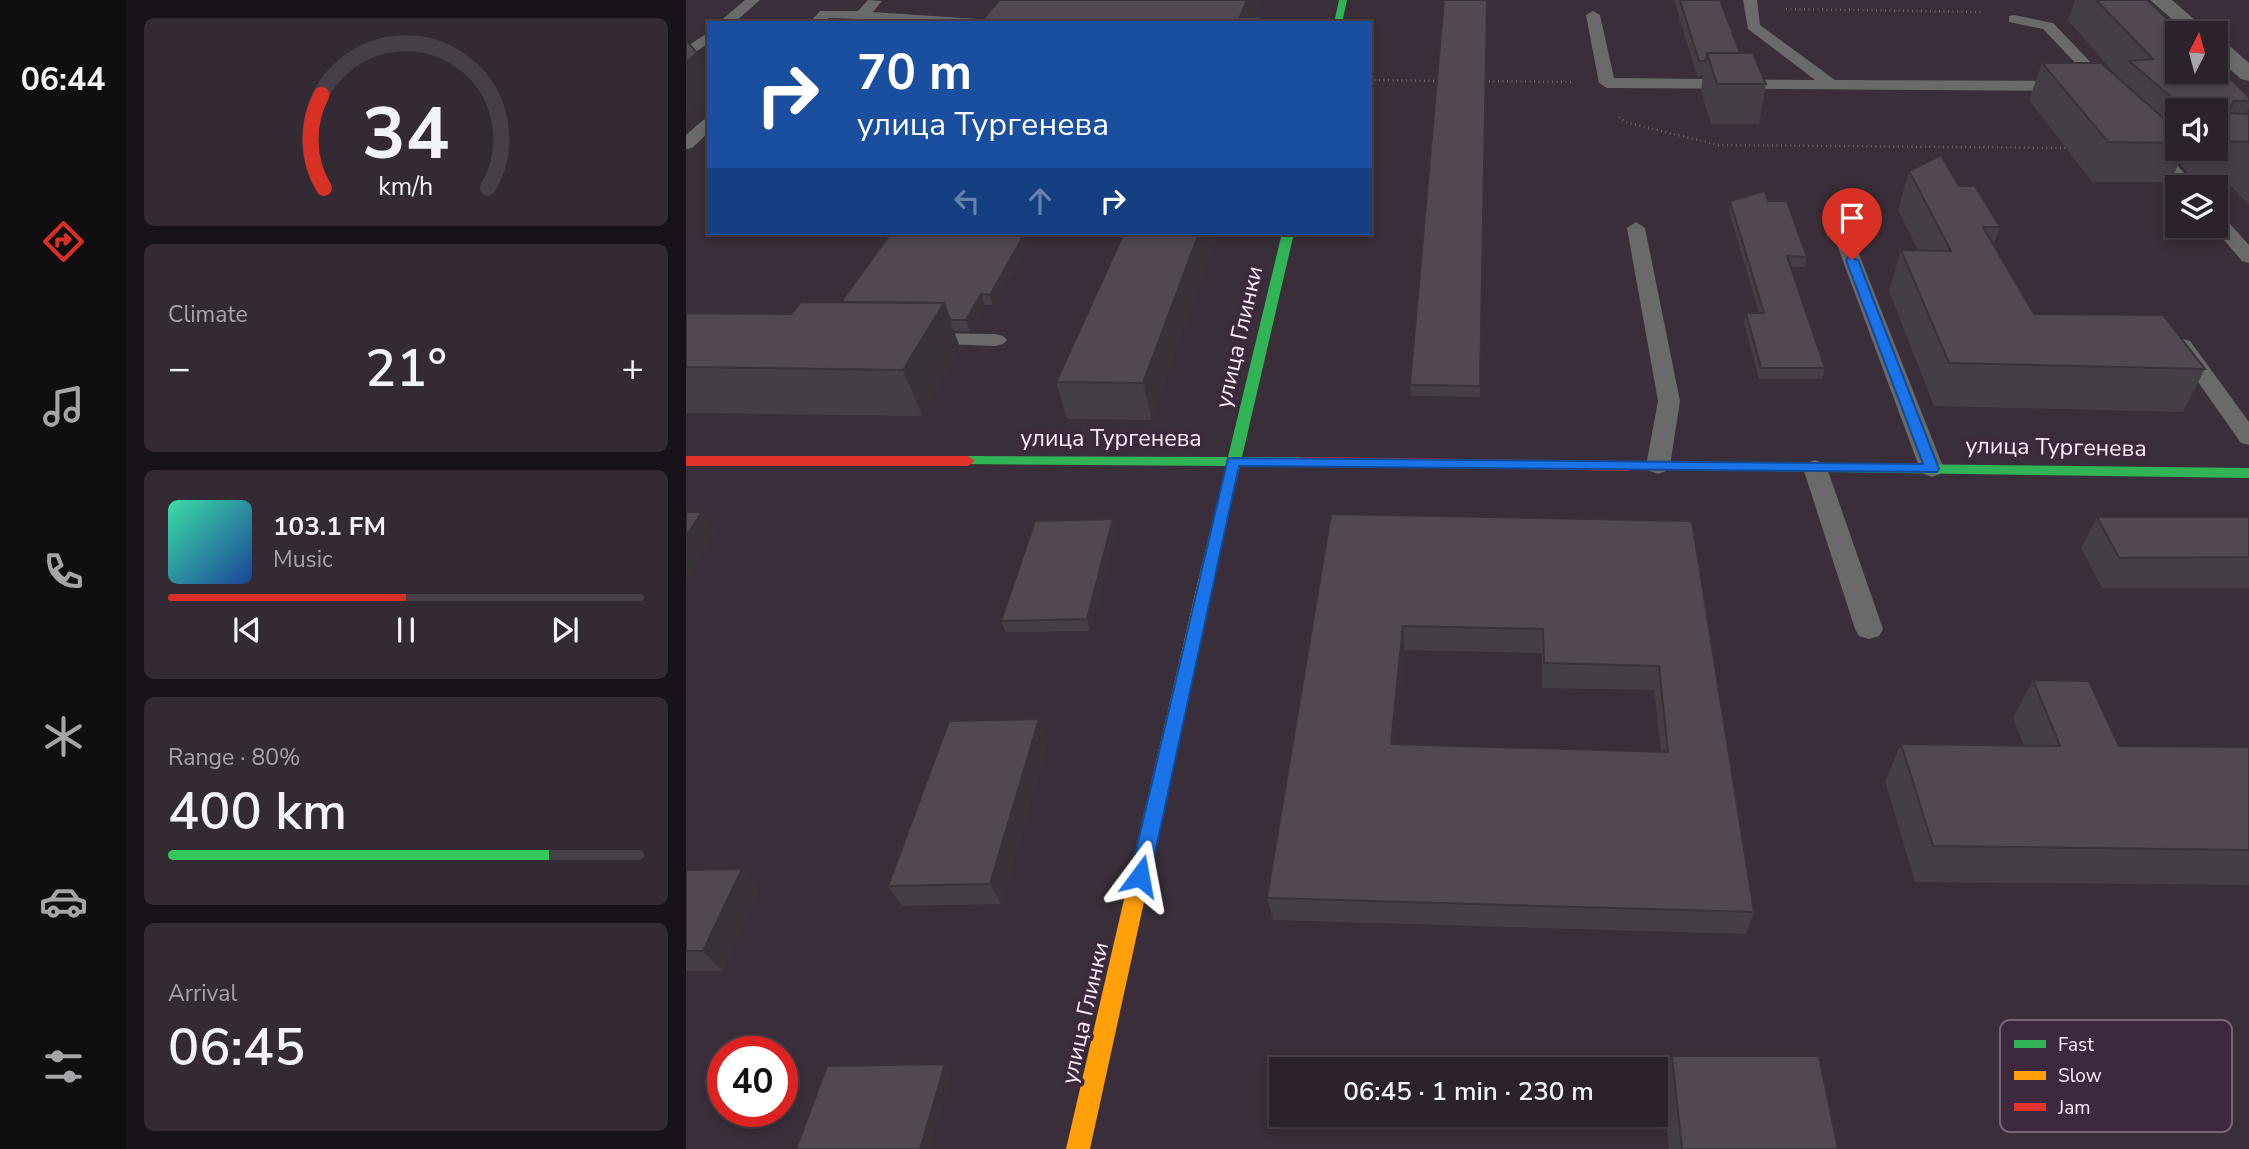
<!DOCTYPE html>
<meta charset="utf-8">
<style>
body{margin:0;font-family:"Nunito Sans",sans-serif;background:#332a33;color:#f1f3f6;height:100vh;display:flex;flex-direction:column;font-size:26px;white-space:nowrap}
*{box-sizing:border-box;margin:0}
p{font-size:23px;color:#a6a4a9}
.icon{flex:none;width:38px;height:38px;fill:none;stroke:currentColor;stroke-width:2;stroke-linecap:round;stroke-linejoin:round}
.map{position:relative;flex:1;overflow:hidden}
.drawer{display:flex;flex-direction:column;gap:18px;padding:18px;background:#181318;width:560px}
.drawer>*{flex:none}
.top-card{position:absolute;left:21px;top:21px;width:665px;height:214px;border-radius:0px;box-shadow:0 4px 10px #0003,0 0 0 2px #473f47;background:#1a4fa0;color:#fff;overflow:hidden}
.needle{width:46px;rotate:6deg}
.buttons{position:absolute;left:1479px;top:21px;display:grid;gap:14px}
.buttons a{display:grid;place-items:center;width:63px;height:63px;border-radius:0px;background:#2b222b;box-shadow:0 4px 10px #0003,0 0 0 2px #473f47;font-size:35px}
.speed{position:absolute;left:21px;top:1036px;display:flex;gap:14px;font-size:35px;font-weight:700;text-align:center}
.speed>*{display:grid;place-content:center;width:91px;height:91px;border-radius:50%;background:#2b222b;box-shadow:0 4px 10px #0003,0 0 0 2px #473f47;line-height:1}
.speed .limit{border:10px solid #d22;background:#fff;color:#111}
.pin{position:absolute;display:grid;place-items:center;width:60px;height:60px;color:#fff;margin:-72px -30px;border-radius:50% 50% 50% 0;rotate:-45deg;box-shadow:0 0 7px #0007}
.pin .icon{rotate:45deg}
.me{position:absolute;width:77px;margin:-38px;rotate:13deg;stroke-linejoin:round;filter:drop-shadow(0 0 5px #0008)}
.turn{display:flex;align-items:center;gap:24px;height:147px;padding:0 35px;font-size:32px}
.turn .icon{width:91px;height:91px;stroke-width:2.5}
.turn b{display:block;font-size:49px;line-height:60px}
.lanes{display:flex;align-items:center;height:66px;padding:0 35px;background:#0003;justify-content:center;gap:35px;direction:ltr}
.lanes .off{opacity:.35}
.big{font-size:52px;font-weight:600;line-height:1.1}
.drawer .tile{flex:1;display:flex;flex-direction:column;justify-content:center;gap:10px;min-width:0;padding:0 24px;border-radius:10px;background:#332a33}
.drawer .dial{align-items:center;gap:0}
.dial svg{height:182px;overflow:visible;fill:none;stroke:#473f47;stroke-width:7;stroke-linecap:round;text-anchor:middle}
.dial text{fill:#f1f3f6;stroke:none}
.song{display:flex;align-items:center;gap:21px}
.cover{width:84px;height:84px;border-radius:10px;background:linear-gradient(135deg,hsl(160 70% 55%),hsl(220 70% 35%))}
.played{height:7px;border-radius:4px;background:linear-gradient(90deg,#d93025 50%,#473f47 50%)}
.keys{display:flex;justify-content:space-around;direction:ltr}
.heat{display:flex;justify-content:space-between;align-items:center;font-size:38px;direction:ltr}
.charge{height:10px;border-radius:5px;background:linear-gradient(90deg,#34c759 80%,#473f47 0)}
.trip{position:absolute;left:583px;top:1057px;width:399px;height:70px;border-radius:0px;background:#2b222b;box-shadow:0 4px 10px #0003,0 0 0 2px #473f47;font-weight:600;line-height:70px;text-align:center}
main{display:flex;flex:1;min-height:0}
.tab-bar{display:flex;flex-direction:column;width:126px;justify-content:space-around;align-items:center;background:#110e11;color:#a6a4a9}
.tab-bar .icon{width:49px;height:49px}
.tab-bar .selected{color:#d93025}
.tab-bar b{font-size:32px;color:#f1f3f6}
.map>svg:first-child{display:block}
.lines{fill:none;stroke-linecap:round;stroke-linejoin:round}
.path{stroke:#6b696a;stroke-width:2.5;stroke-dasharray:1 3.5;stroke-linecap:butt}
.lane{fill:#696a69;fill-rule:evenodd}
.street{fill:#696a69;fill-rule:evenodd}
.fast{fill:#30b455;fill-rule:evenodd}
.slow{fill:#ff9f0a;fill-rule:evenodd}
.jam{fill:#e5322d;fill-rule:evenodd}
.wall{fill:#463e47;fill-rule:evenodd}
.shaded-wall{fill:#393239}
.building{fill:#514852;stroke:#393239;stroke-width:2;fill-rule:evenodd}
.route{fill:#1a73e8;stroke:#114b97;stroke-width:2}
.labels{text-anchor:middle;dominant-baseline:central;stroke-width:7;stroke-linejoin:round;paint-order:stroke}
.street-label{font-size:23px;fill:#fbeefb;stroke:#3d293d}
.key{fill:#3d293d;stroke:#766476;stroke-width:2}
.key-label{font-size:19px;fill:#fbeefb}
</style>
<main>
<nav class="tab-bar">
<b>06:44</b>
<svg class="icon selected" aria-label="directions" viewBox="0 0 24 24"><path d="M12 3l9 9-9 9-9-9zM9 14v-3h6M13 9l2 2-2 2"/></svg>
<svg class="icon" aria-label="music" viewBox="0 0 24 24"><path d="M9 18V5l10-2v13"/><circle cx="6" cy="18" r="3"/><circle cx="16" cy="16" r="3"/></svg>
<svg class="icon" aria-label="phone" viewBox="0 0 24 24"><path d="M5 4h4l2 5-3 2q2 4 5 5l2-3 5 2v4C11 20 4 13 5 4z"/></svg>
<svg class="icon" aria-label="climate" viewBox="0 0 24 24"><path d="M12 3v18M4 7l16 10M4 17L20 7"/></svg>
<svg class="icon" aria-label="car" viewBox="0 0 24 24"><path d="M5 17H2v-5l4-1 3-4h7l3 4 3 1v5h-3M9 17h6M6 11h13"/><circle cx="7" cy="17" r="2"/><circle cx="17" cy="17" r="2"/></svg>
<svg class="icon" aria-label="filters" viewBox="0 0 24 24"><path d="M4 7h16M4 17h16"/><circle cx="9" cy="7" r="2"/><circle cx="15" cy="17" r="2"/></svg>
</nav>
<section class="drawer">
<div class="tile dial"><svg viewBox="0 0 100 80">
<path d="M14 69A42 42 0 1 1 86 69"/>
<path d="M14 69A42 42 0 0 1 13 28" stroke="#d93025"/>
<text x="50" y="56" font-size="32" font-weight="700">34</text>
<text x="50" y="72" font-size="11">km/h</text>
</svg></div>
<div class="tile"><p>Climate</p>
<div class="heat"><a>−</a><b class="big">21°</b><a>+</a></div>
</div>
<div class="tile">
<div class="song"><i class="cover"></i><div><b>103.1 FM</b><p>Music</p></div></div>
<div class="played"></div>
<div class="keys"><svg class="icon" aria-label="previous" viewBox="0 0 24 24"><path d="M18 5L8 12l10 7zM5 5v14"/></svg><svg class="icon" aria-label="pause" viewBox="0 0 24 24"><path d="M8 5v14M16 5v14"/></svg><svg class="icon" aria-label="next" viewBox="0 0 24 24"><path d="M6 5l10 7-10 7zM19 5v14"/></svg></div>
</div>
<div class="tile"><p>Range · 80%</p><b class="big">400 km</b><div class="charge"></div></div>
<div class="tile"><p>Arrival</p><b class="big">06:45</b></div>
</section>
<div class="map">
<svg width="1563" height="1149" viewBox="0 0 1563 1149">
<rect width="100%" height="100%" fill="#392e39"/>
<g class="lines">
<g class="path">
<path d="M1100,9L1297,12"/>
<path d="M684,80L757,81"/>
<path d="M794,81L886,82"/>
<path d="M933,117L939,122L1032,145L1385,148"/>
</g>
<g class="lane">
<path d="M59,0H74L48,23H32Z"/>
<path d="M182,0L196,1L187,12L291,19L298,23L143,18L138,23H123L134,11H172Z"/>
<path d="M1057,0H1071L1074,25L1149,80L1383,81L1391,86L1383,91L921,88L913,83L900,15L907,11L914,15L928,78L1129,80L1062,29Z"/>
<path d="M1328,15L1367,23L1416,74L1408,85L1411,89L1408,92C1401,94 1396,93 1391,86L1400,74L1357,29L1323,22V16Z"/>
<path d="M23,32V43L0,58V47Z"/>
<path d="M23,118V132L6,148L0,149V135L17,120Z"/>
<path d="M1467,143L1473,144L1510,187H1492L1459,148Z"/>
<path d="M1530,213L1536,215L1563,245V263L1556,261L1526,226H1530Z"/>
<path d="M950,222L959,228L994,401L984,466L980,471L972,474L964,471L960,466L972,401L941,228Z"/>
<path d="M1156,228L1165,234L1258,469L1254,474L1246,477L1238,474L1234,469L1147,234Z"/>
<path d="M236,333L310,334L317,336L321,340L317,344L310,346L229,343L225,339L229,335Z"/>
<path d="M1497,339L1504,341L1563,422V445L1555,443L1486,345L1490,341Z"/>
<path d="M1129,460L1137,463L1141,468L1197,629L1193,636L1183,639L1173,636L1169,629L1117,468L1121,463Z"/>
</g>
<g class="street">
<path d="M1464,0H1486L1524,33H1502Z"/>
<path d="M1530,40L1538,41L1563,63V81L1555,79L1530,57Z"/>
</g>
<g class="fast">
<path d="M653,0H661L656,23H648Z"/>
<path d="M596,233H608L556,457H615L622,462L615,467L554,466L527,581H515L513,577L540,466L277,464L275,461L282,456L542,457Z"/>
<path d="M942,461L1563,468V478L937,469L935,466Z"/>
</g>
<path class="slow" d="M521,571L529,577L404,1149H380L513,577Z"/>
<g class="jam">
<path d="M0,456H282L289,461L282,466H0Z"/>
<path d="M615,457L942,461L949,466L942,471L610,465L608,462L610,459Z"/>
</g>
</g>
<g class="wall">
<path d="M801,0L794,397L725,396L724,385Z"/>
<path d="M988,0H1034L1054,53L1080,84L1073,124H1025L1015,91L1017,76H1011Z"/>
<path d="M1389,0H1461L1563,97V108L1560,114H1563V205L1542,183L1510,182L1493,163L1484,182H1406L1343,100L1356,63L1435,81L1382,20ZM1491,110H1530V149H1491Z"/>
<path d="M1223,171L1273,186L1314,227L1307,245L1348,314L1519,369L1497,412L1248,406L1203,291L1215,250H1232L1212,210Z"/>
<path d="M1044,201L1121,257L1119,267H1104L1139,368L1136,379H1073L1058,323L1060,313H1073L1043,211Z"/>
<path d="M438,233L466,420L381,419L370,382Z"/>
<path d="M342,243L307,305H299L284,331H268L274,348L236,416L0,413V313L105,314L155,302Z"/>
<path d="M645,514L1006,521L1068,912L1060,934L587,920L581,898ZM718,650L856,653V688L968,690L975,752L709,745Z"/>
<path d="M1411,517H1563V588H1416L1395,548Z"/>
<path d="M430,531L404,631L320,632L315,621Z"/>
<path d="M1347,680L1433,746L1563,747V885L1229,882L1199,781L1215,744L1338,746L1327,718Z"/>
<path d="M362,741L315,904L216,906L202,886Z"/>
<path d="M56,869L73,889L36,971H0V870Z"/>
<path d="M986,1056L1152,1149H983L977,1087Z"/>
</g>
<g class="shaded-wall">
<path d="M561,0H577L568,23L554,17Z"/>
<path d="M11,53L23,79V96L0,117V62Z"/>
<path d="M1546,106L1530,141L1538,108Z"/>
<path d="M339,233L342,243L307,305L304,295Z"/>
<path d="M513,233H532L466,420L457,383Z"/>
<path d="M295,294L299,305L284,331L280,320Z"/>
<path d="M258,303L274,348L236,416L217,370Z"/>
<path d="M16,512L29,533L0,581V536Z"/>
<path d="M427,519L430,531L404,631L401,619Z"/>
<path d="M717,626L718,650L707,768L705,744Z"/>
<path d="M353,719L362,741L315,904L304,884Z"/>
<path d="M56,869L73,889L36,971L17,951Z"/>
<path d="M259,1064L266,1073L244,1149H234Z"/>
</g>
<g class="building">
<path d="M313,0H561L554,17H576L573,23L295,22Z"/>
<path d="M758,0H801L794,386L724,385Z"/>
<path d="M994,0H1034L1054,53H1021L1020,61H1013Z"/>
<path d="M1410,0H1461L1496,33H1491V72H1530V65L1563,97V101H1547L1546,106L1538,108L1540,113L1563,114V142L1530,141V110H1518L1519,107L1511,106L1509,100H1489L1443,61L1467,59Z"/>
<path d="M0,40L11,53L0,62Z"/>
<path d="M1021,53H1067L1080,84H1031Z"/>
<path d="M1356,63H1415L1475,116L1491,132V143L1422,142Z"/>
<path d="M1255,155L1273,186H1289L1314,227H1297L1348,314L1477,315L1519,369L1263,363L1215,250L1265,251L1223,171Z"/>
<path d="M1079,191L1082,201H1101L1121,257L1101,256L1139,368H1075L1060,313H1078L1044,201Z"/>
<path d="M205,233H339L304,295L295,294L280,320H264L258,303L155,302Z"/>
<path d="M438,233H513L457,383L370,382Z"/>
<path d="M115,302L258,303L217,370L0,367V313L105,314Z"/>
<path d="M0,512H16L0,536Z"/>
<path d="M645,514L1006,521L1068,912L581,898ZM717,626L857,629L858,663L973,666L982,752L705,744Z"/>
<path d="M1411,517H1563V557L1433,558Z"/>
<path d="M427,519L401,619L315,621L349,521Z"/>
<path d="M1347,680L1403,681L1433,746L1563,747V850L1247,846L1215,744L1374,746Z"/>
<path d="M353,719L304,884L202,886L263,721Z"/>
<path d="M56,869L17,951H0V870Z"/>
<path d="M986,1056H1133L1152,1149H996Z"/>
<path d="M259,1064L234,1149H110L141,1066Z"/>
</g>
<path class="route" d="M1162,257L1172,260L1253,469L1251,472L553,466L464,876L461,883L454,885L447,883L444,876L542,458L1237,464L1160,260Z"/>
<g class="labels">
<g class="street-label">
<text transform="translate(553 337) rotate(-77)">улица Глинки</text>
<text x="425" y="438">улица Тургенева</text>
<text transform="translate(1370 447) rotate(1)">улица Тургенева</text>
<text transform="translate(399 1013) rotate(-77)">улица Глинки</text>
</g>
</g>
<rect x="1314" y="1020" width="232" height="112" rx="10" class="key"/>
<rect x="1328" y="1040" width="32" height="8" fill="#30b455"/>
<rect x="1328" y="1071" width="32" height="9" fill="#ff9f0a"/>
<rect x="1328" y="1103" width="32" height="8" fill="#e5322d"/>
<g class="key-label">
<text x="1372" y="1051">Fast</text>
<text x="1372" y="1082">Slow</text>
<text x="1372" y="1114">Jam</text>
</g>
</svg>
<div class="buttons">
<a><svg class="needle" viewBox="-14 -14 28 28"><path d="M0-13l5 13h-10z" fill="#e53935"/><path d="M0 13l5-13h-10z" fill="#a6a4a9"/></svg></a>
<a><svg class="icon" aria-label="sound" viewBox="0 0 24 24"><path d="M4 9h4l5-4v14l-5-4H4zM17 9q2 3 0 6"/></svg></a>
<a><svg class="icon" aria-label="layers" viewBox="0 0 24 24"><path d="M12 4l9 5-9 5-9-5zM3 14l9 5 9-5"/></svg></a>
</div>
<div class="speed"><div class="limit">40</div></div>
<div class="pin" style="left:1166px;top:260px;background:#d93025"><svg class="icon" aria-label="arrive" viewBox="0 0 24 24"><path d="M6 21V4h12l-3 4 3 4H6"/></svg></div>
<svg class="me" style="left:454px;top:876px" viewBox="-20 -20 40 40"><path d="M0-17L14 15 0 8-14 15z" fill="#1a73e8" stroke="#fff" stroke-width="4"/></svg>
<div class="trip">06:45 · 1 min · 230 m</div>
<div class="top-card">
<div class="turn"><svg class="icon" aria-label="right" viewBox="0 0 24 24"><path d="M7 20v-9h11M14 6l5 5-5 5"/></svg><div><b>70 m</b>улица Тургенева</div></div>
<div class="lanes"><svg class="icon off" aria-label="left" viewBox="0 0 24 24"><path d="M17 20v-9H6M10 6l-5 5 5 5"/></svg><svg class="icon off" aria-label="ahead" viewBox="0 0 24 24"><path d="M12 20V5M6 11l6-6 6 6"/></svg><svg class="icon" aria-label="right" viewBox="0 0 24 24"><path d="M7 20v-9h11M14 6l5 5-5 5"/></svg></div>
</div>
</div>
</main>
